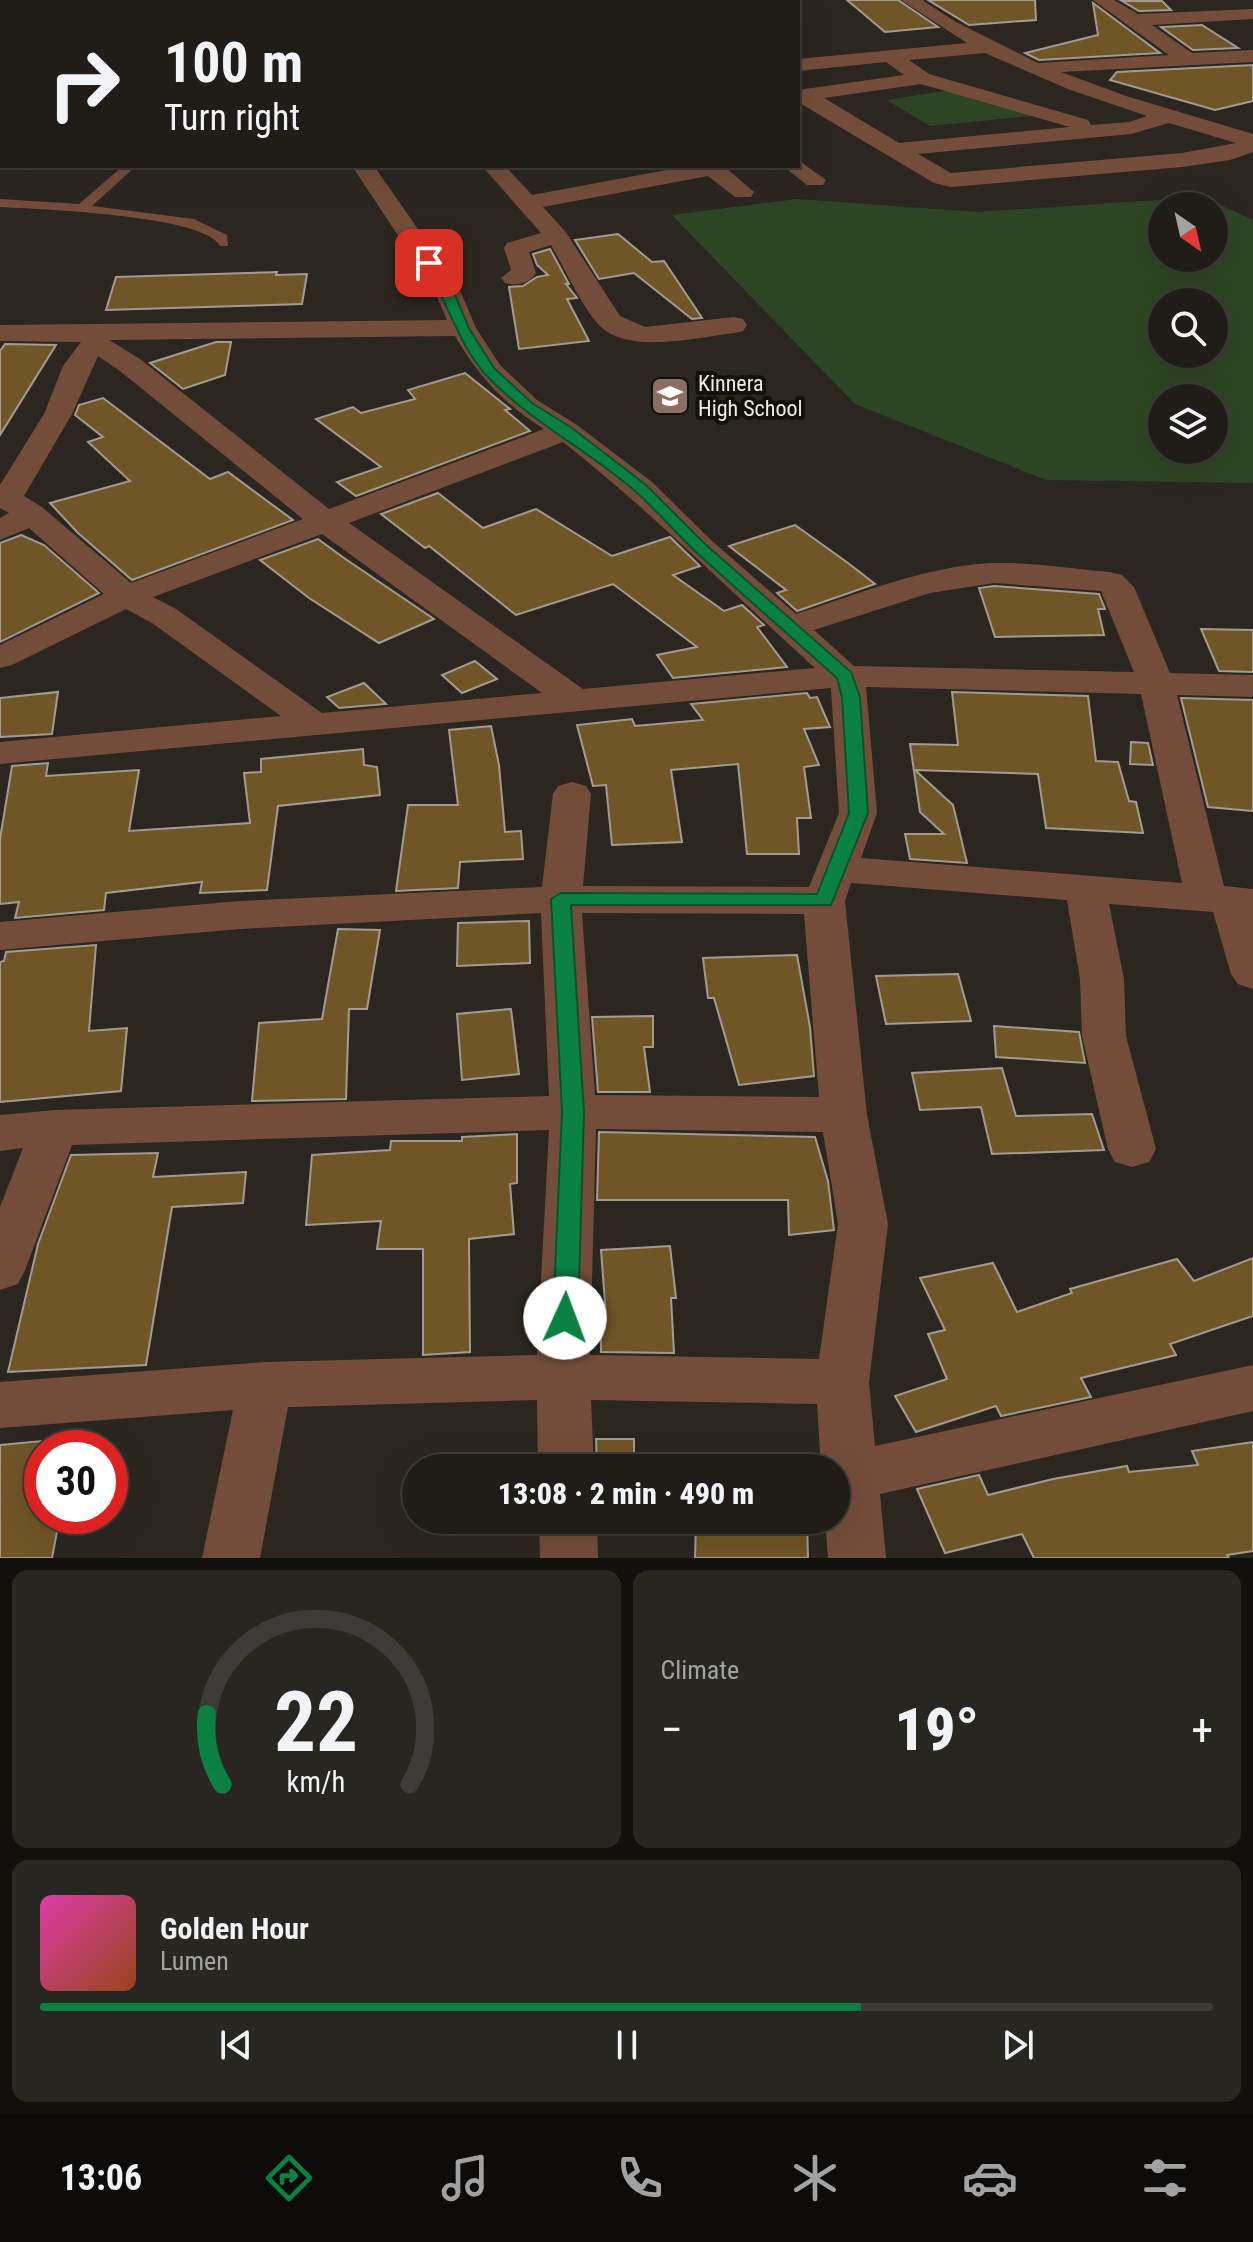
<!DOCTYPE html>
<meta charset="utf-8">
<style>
body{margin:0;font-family:"Roboto Condensed",sans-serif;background:#282621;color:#f1f3f6;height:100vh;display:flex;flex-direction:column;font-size:30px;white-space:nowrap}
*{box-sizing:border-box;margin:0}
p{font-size:26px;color:#a2a2a2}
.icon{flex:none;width:44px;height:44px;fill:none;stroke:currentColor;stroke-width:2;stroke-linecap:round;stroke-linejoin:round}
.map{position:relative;height:1558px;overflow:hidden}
.panel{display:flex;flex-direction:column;gap:12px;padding:12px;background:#12100d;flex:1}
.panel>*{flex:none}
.top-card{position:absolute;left:0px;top:0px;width:800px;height:168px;box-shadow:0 8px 32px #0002,0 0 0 2px #3d3b37;background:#201d18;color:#f1f3f6;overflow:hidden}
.needle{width:52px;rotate:146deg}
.buttons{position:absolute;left:1148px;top:192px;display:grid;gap:16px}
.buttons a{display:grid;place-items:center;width:80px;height:80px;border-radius:50%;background:#201d18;box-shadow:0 8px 32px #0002,0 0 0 2px #3d3b37;font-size:40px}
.speed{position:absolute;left:24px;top:1430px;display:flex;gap:16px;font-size:40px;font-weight:700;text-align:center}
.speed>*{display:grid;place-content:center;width:104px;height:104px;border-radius:50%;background:#201d18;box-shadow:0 8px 32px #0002,0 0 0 2px #3d3b37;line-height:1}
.speed .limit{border:12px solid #d22;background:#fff;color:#111}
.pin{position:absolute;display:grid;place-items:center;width:68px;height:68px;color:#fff;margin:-34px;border-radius:16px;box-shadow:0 4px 12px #0006}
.me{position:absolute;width:88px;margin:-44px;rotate:2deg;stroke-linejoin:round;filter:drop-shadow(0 0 6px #0008)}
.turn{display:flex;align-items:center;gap:28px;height:168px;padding:0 32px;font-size:36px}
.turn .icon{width:104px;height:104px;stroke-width:2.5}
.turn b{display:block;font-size:56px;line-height:68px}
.big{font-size:60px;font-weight:800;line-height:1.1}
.panel .widget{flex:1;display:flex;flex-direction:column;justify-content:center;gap:12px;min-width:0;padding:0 28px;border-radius:16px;background:#282621}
.panel .dial{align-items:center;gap:0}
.dial svg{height:208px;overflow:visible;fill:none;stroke:#3d3b37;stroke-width:7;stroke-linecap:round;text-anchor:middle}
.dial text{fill:#f1f3f6;stroke:none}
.song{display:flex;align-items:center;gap:24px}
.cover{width:96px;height:96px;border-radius:12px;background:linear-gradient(135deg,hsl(320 70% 55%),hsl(20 70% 35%))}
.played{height:8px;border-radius:4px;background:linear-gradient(90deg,#0b8043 70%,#3d3b37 70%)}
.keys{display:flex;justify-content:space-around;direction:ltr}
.heat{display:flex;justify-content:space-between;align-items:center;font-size:44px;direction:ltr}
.panel .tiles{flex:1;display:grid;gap:12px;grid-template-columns:1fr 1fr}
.widget:last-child{grid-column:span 2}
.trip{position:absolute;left:402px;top:1454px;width:448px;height:80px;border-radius:40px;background:#201d18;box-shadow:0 8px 32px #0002,0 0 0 2px #3d3b37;font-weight:800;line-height:80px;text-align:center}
.tab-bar{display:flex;height:128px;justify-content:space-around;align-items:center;background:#0d0c0a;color:#a2a2a2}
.tab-bar .icon{width:56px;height:56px}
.tab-bar .current{color:#0b8043}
.tab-bar b{font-size:36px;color:#f1f3f6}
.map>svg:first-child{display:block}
.green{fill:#2e4523;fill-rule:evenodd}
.building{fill:#705526;stroke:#a19b92;stroke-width:2}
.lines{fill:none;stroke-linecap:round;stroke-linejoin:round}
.lane{fill:#744d3a;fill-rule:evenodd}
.street{fill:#744d3a;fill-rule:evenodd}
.route{fill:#0b8043;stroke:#07532c;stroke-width:2}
.labels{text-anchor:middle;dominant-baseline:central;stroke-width:8;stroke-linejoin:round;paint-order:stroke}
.far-poi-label{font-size:22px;fill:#eeebe6;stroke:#12100d;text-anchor:start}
</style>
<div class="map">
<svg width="1253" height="1558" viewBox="0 0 1253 1558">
<rect width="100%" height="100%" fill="#2b2720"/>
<g class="green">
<path d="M950,90L1041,115L930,126L887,100Z"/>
<path d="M1203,197L1253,220V483L1046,480L855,404L672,215L797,199L978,212ZM1162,206H1214V258H1162ZM1162,302H1214V354H1162ZM1162,398H1214V450H1162Z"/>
</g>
<g class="building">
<path d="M847,0H898L938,27L885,32Z"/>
<path d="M928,0H1035L1036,20L969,25Z"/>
<path d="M1122,1H1162L1171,10L1139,11Z"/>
<path d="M1093,3L1160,53L1039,60L1025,53L1098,35Z"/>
<path d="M1202,25L1238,48L1193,50L1161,27Z"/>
<path d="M1253,65V101L1215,110L1110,80L1117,72Z"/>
<path d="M618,234L652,262L664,261L702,318L692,319L634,273L599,279L575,240Z"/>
<path d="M550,249L569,284H566L577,298L567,299L589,341L519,349L509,287L523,286L537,277L548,275L537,265L533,254Z"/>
<path d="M277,272L276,275L307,274L302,304L106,310L116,277Z"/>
<path d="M216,342H231L225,375L183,389L150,363Z"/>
<path d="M5,344L56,345L0,435V351Z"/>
<path d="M465,373L510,409L505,410L530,431L356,496L337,482L381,467L316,419L353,407L361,413L415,399L408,390Z"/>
<path d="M103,398L210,479L228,472L293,520L132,580L78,533L50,503L130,481L88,442L103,437L75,415L79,405Z"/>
<path d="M438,493L483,528L536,509L612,556L670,537L700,566L673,575L724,611L742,605L764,625L757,627L787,667L673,678L657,655L697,647L613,584L516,615L429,546L425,548L381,514Z"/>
<path d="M795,525L848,563L875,584L797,611L777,593L786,590L729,546Z"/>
<path d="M21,535L44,545L99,593L0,642V543Z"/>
<path d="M318,539L344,558L434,619L379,643L309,598L260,560Z"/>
<path d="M994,586L1099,594L1105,609H1098L1104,635L995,637L979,588Z"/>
<path d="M1201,629L1253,630V672L1219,671Z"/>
<path d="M475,661L497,679L462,693L442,675Z"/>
<path d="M364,683L386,704L339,708L327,697Z"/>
<path d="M58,692L52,734L0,737V698Z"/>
<path d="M952,692L1088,696L1096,761L1118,762L1129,801L1136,802L1143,833L1046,828L1038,774L915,770L953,805L967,863L910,859L905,834H944L920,812L910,744L958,745Z"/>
<path d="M807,693L810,698L817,697L830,727L804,729L819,765L804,767L811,818H797L799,854H747L738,764L671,770L682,842L612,845L606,785L593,786L577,725L632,719L635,726L703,720L691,704Z"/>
<path d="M1181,698L1253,700V811L1208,807Z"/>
<path d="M491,726L499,765L505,832L521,831L523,859L460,862L458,888L396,891L408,805H458L449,730Z"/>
<path d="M1131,742L1148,743L1153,765L1130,764Z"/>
<path d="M363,749L364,765L377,767L380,795L278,806L267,890L200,893L202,882L106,893L104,910L15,918L19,902L0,904V839L12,766L48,763L46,776L139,770L129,831L250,823L244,773L261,772V759Z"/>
<path d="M529,921L530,963L457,966L458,923Z"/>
<path d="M338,929L380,930L367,1009H349L346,1099L252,1101L259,1023L322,1019Z"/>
<path d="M96,945L89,1031L127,1028L121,1091L0,1102V962L4,961L6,952Z"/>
<path d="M797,955L810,1027L814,1076L739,1085L714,998H708L703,958Z"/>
<path d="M958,974L971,1021L886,1024L876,976Z"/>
<path d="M511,1009L519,1074L462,1080L457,1014Z"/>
<path d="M653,1016V1047H644L650,1092H598L592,1017Z"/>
<path d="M994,1026L1079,1032L1085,1063L996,1057Z"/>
<path d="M1002,1068L1016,1116L1092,1114L1104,1150L992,1154L981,1107L920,1110L912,1073Z"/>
<path d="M599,1132L815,1137L828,1181L834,1230L789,1235L788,1200H597Z"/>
<path d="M517,1134V1183L510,1184L514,1234L469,1239L470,1352L423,1355V1249H377L381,1221L306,1225L312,1155L390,1150L391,1141H462V1137Z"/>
<path d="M158,1153L153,1177L246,1172L243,1203L172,1207L146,1365L8,1372L38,1244L71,1155Z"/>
<path d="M670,1246L676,1298H671L674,1353L601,1352V1316H606L601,1250Z"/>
<path d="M1253,1258V1316L1170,1344L1176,1355L1081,1378L1091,1397L1001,1416L996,1406L916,1432L895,1396L947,1379L928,1334L945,1330L920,1278L993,1263L1017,1312L1072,1293L1070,1289L1177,1259L1194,1281Z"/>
<path d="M596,1439H634V1468H597Z"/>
<path d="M42,1441V1516H60L52,1558H0V1445Z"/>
<path d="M1253,1442V1551L1227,1555L1229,1558H1034L1022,1534L945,1553L917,1489L979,1475L988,1495L1053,1479L1127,1466L1129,1472L1198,1465L1192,1451Z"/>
<path d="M696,1520H807L808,1558H695Z"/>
</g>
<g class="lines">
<g class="lane">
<rect x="0" y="46" width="2" height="6"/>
<path d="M123,166H136L92,206L194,219L227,235L228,246H220C206,215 36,209 0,207V199L79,204Z"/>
</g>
<g class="street">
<path d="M579,0H597L598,2H580Z"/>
<path d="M901,0H922L956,22L1038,63L1169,55L1093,0H1114L1138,14L1253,9V19L1152,25L1192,53L1253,50V62L1061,72L1126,96L1253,134V152L1230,160L1182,167L951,187L934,183L798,102V90L904,75L886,62L798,71V59L967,43ZM985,53L1068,89L1147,116L1129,122L1091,125L1088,120L929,74L909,60ZM921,84L1070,127L899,143L824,98ZM1169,123L1236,143L1182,153L951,173L918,154L1131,134Z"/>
<path d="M798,160L826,180L823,185H807L783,166H798Z"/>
<path d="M352,166H374L459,288L476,328L500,365L537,400L577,425L652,482L711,540L796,614C859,594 925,566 993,563C1031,562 1072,569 1110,572L1122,575L1134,587L1170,673L1253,675V697L1177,695L1224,886L1253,889V989L1238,984L1231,974L1213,912L1109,904L1124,979L1126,1036L1156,1149L1149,1162L1132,1167L1115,1162L1108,1149L1082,1036L1080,979L1067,900L851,883L845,901L867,1115L888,1224L869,1382L875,1446L1253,1365V1411L880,1494L886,1558H828L825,1520H836V1468H821L817,1404L591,1400L594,1468H538L537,1400L288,1407L260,1558H202L233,1410L0,1428V1382L265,1362L537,1355L549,1130L72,1145L25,1270L18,1284L0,1290V1207L23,1148L0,1151V1115L55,1110L549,1096L541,913L240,929L0,950V922L240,901L542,887L553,794L558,786L572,782L586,786L591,794L583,886L809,887L839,813L831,688L0,764V742L281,716L152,623L126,609L12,665L0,668V645L104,594L29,528L0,540V518L9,513L0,508V485L44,414L63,366L81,342L0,341V325L447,320L433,288ZM455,336C480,378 503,403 544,429L329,509L140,359L109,340ZM98,356L120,371L303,519L131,583L42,507L24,496L72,414ZM563,442C652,512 732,593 815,668L583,689L349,523ZM322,534L542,693L322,713L176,609L153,597ZM994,583L1101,591L1134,672L854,666L814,630L930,593ZM866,687L1141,694L1182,883L861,858L877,813ZM582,913L804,914L819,1097L595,1095ZM596,1129L823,1132L838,1224L819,1359L590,1355Z"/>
<path d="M482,166H505L532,195L688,166H724L754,192L751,197H735L708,176L543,207L565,231L620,316L645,327L734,317L743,319L747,325L743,331L734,333C698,337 629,355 600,326C583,309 564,267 551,245L529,252L536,273C529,284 517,286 505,283L501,278L511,270L504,248L507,243L541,233Z"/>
<path d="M539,1520H597L598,1558H540Z"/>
</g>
</g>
<path class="route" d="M425,261H434L452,288L469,328L494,368L532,403L572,428L646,485L705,544L851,672L860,697L868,813L831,905H571L584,1112L578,1318L574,1326L565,1329L557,1326L553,1318L562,1112L551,899L561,893L817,894L849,813L842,697L837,678C790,636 742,594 696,552C675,532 656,510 635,491C588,450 529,421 486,375C457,343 447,298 423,263Z"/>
<defs>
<symbol id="school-square" viewBox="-11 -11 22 22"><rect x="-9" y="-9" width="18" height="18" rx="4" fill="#8d6e63" stroke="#12100d"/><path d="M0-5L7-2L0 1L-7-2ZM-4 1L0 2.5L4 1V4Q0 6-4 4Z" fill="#fff"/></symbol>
</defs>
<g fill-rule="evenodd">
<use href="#school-square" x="648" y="374" width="44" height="44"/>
</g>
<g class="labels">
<g class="far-poi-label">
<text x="698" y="383">Kinnera<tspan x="698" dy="25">High School</tspan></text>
</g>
</g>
</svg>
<div class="buttons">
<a><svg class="needle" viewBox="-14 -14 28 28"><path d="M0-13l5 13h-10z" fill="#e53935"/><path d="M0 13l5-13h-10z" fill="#a2a2a2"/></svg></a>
<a><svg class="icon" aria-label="search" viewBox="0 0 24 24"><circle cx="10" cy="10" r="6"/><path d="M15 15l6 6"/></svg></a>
<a><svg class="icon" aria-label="layers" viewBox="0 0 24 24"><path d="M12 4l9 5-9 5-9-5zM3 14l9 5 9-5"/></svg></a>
</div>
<div class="speed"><div class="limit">30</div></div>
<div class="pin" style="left:429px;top:263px;background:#d93025"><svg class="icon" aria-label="arrive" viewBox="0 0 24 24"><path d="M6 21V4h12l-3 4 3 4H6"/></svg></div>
<svg class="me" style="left:565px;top:1318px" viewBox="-20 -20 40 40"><circle r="19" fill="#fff"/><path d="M0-13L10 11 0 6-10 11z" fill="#0b8043"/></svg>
<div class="trip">13:08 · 2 min · 490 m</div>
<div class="top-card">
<div class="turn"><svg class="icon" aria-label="right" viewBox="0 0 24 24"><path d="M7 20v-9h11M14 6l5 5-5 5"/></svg><div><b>100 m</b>Turn right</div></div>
</div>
</div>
<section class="panel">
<div class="tiles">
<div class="widget dial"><svg viewBox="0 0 100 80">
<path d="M14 69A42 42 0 1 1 86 69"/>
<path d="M14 69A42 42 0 0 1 8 42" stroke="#0b8043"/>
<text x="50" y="56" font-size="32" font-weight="700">22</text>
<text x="50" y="72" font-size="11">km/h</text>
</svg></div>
<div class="widget"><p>Climate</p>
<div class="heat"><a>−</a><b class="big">19°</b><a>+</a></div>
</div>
<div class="widget">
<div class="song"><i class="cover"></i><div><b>Golden Hour</b><p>Lumen</p></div></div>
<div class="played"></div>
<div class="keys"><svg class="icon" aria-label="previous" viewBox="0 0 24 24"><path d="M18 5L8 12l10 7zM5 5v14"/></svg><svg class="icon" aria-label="pause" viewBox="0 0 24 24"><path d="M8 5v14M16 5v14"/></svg><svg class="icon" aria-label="next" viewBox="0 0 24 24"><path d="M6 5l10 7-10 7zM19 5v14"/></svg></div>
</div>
</div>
</section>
<nav class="tab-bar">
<b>13:06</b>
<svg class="icon current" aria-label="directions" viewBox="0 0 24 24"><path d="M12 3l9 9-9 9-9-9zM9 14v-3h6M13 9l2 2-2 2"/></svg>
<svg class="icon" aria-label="music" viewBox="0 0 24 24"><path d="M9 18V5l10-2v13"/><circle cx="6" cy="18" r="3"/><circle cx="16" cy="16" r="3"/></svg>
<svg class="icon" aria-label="phone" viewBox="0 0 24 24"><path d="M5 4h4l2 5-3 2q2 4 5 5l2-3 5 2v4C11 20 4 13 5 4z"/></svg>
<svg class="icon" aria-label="climate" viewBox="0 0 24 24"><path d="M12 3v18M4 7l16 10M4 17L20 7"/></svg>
<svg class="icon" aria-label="car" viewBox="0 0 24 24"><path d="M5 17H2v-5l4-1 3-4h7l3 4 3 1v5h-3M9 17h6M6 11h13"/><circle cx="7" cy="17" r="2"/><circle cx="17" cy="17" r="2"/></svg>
<svg class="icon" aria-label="filters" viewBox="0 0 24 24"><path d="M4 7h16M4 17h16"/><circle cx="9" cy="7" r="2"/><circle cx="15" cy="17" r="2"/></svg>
</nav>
